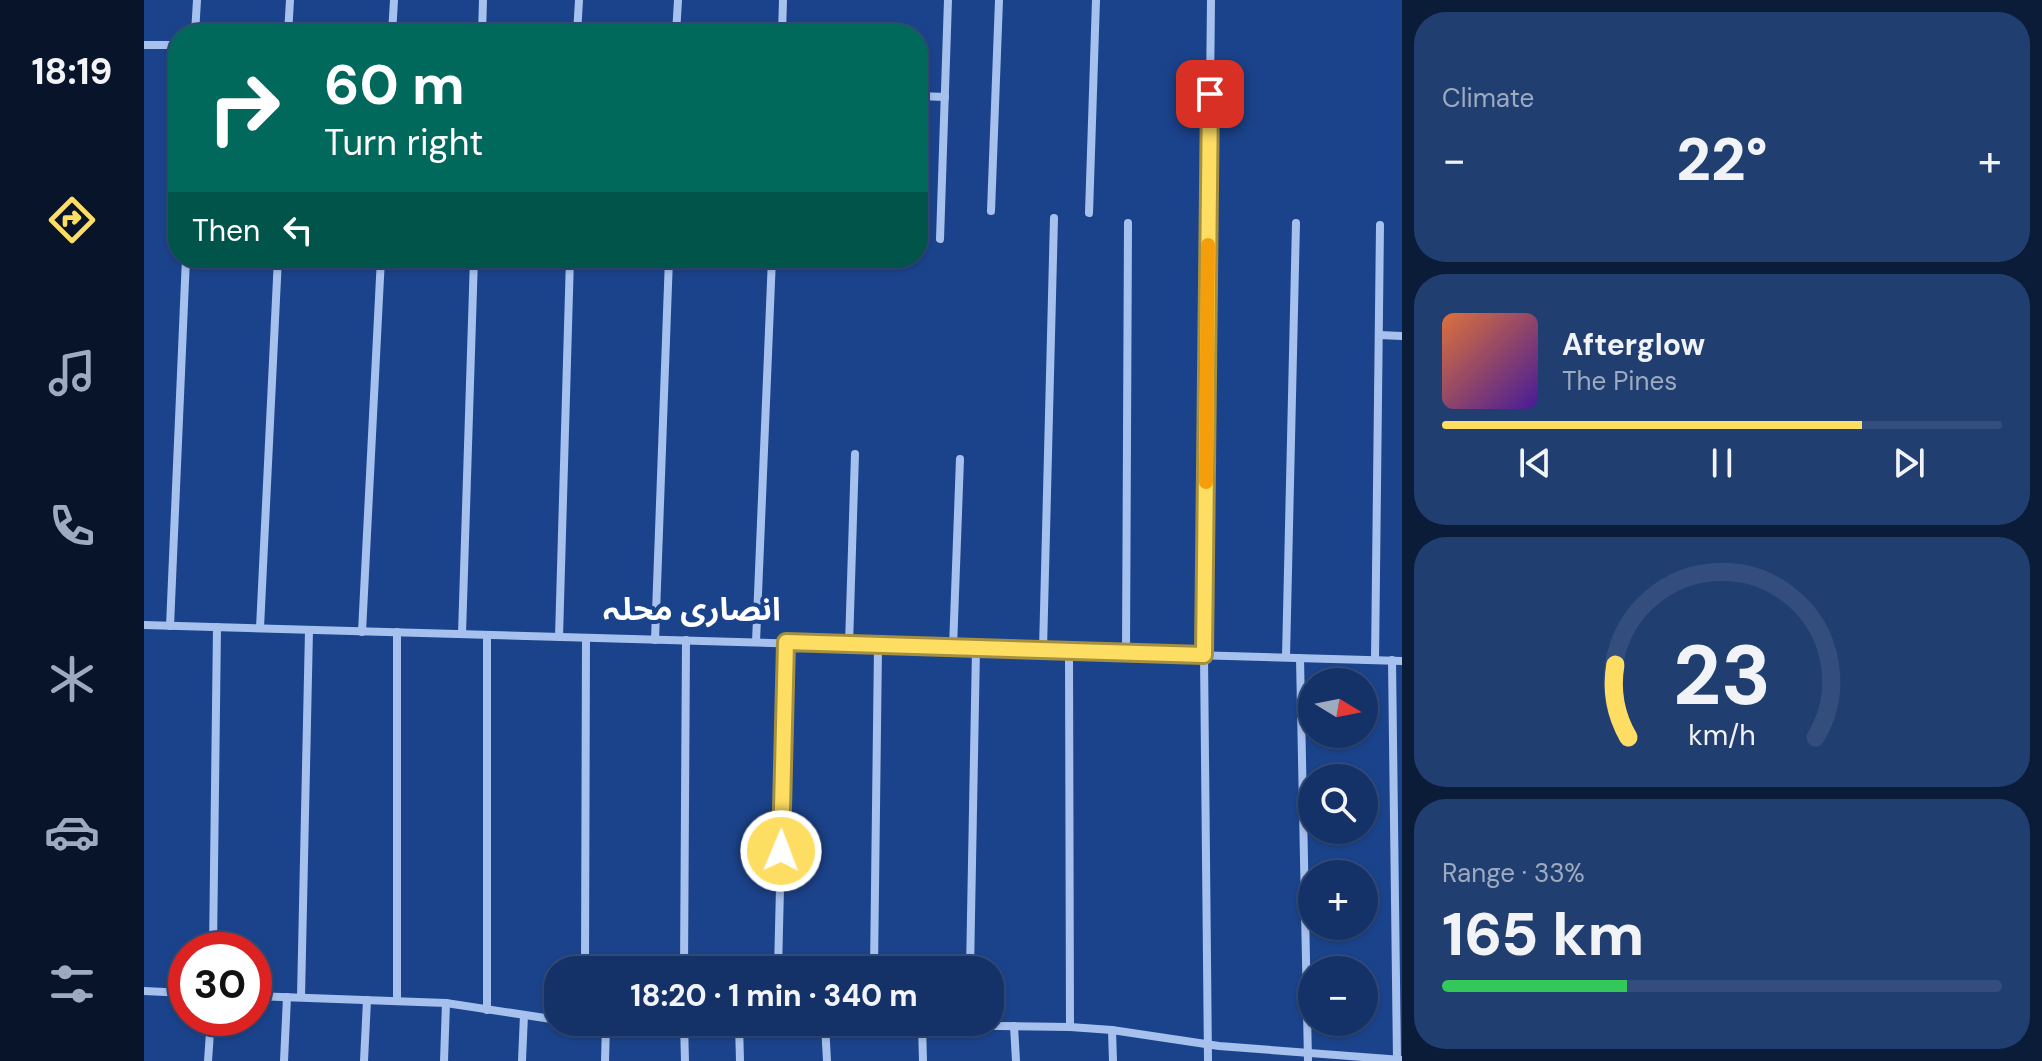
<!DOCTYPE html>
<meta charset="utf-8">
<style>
body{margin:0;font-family:"DM Sans","Noto Sans Arabic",sans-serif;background:#213e71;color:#f1f3f6;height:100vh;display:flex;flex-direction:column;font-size:30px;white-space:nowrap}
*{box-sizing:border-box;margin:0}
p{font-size:26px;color:#9daac0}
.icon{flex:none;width:44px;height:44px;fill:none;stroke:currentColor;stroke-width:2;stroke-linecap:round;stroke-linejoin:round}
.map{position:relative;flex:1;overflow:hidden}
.side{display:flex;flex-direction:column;gap:12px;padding:12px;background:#0b1c39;width:640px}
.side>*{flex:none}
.hud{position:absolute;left:24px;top:24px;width:760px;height:244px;border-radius:32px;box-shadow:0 2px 6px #0004,0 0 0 2px #334d7c;background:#00695c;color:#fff;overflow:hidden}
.needle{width:52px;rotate:100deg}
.fabs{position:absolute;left:1154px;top:668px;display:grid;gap:16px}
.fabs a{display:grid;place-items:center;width:80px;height:80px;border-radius:50%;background:#143268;box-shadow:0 2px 6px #0004,0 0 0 2px #334d7c;font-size:40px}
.speed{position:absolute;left:24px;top:932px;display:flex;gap:16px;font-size:40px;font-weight:700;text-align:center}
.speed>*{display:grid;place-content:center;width:104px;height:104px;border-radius:50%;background:#143268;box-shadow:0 2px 6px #0004,0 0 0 2px #334d7c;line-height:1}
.speed .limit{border:12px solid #d22;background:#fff;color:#111}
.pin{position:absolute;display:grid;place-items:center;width:68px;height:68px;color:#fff;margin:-34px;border-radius:16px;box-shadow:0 4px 12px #0006}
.me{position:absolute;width:88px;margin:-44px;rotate:1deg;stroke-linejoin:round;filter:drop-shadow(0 0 6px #0008)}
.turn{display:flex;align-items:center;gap:28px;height:168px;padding:0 24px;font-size:36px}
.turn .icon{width:104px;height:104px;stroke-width:2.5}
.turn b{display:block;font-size:56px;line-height:68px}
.then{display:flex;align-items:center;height:76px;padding:0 24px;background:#0003;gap:16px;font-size:30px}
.big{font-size:60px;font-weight:800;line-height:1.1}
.side .tile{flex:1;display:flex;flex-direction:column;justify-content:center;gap:12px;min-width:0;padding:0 28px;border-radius:32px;background:#213e71}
.side .dial{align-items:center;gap:0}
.dial svg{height:208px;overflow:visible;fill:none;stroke:#334d7c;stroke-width:7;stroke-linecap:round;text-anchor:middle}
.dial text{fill:#f1f3f6;stroke:none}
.song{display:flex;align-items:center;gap:24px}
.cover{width:96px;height:96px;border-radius:12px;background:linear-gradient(135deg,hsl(20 70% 55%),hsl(260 70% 35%))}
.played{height:8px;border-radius:4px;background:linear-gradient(90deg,#fedd63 75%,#334d7c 75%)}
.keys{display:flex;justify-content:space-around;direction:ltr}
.heat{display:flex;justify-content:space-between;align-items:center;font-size:44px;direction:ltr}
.charge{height:12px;border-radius:6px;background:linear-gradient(90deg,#34c759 33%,#334d7c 0)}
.trip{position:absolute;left:400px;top:956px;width:460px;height:80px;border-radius:32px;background:#143268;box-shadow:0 2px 6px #0004,0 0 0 2px #334d7c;font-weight:800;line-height:80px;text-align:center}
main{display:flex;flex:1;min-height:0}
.tabs{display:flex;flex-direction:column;width:144px;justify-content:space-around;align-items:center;background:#08142a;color:#9daac0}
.tabs .icon{width:56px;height:56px}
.tabs .current{color:#fedd63}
.tabs b{font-size:36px;color:#f1f3f6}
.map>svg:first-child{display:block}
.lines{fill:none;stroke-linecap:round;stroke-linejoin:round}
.minor{stroke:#a6c1ed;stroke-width:8}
.route-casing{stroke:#a59040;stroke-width:20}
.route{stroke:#fedd63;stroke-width:14}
.slow{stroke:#f59e0b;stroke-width:14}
.labels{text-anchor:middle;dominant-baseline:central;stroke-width:8;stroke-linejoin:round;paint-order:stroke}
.district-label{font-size:32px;font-weight:bold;fill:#fff;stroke:#1b438b}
</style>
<main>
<nav class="tabs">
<b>18:19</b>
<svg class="icon current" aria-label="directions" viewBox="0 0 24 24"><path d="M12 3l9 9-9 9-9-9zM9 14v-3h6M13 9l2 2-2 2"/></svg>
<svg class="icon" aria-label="music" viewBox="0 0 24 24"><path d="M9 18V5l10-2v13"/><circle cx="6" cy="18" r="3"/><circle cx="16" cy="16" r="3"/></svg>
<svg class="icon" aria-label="phone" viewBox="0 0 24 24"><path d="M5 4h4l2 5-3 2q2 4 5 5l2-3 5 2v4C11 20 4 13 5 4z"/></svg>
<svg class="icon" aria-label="climate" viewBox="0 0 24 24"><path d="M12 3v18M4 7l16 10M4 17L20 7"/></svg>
<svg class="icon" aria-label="car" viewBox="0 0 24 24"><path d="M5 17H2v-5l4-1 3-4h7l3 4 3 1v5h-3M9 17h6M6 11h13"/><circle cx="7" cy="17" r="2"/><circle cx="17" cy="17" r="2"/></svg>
<svg class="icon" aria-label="filters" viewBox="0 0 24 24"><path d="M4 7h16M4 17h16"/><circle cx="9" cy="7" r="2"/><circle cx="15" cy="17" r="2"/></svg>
</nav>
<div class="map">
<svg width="1258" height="1061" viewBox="0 0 1258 1061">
<rect width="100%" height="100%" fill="#1b438b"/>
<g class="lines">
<g class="minor">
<path d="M51,34L53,0"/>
<path d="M144,34L146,0"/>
<path d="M248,34L250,0"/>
<path d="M338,34L339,0"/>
<path d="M433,34L435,0"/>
<path d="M532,34L534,0"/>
<path d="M638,34L639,0"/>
<path d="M0,45H34"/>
<path d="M774,96L801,97"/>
<path d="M847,211L855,0"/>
<path d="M945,213L952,0"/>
<path d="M796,239L804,0"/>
<path d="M1235,335L1258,336"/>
<path d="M0,625L1258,661"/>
<path d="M26,626L42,258"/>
<path d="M116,628L134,258"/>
<path d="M218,632L237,258"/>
<path d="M253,632V1001"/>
<path d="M318,634L330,258"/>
<path d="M343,635V1010"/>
<path d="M415,637L426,258"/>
<path d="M511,640L525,258"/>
<path d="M612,642L628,258"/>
<path d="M705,645L711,454"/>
<path d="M809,648L816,459"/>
<path d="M899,650L910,218"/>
<path d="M925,651L926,1027"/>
<path d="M982,653L984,223"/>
<path d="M1142,657L1152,223"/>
<path d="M1156,658L1164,1061"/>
<path d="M1231,660L1236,225"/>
<path d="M1248,660L1253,1060"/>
<path d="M69,950L73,627"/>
<path d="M441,970L442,638"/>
<path d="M540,970L542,640"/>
<path d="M634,970L642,642"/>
<path d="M730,970L734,646"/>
<path d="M826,970L832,649"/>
<path d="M0,991L42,993"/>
<path d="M110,996L302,1003L414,1020"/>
<path d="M157,997L165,630"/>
<path d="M425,1022L540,1026L633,1023L926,1027L968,1030L1075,1046L1258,1060"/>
<path d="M540,1023L541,1061"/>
<path d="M595,1024L596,1061"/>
<path d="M681,1024L683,1061"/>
<path d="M778,1025L779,1061"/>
<path d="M870,1026L872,1061"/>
<path d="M968,1030L969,1061"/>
<path d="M64,1061L67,1018"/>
<path d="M140,1061L143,997"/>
<path d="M220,1061L223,1000"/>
<path d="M300,1061L302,1003"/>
<path d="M378,1061L380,1015"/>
<path d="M461,1061L462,1025"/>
<path d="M1064,1061L1060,655L1067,0"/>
</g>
</g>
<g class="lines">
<defs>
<path id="route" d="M637,851L642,642L1060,655L1066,94"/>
</defs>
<use href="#route" class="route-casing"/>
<use href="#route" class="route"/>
<path class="slow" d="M1062,482L1064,245"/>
</g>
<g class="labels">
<g class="district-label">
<text x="548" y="609">انصاری محلہ</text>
</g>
</g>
</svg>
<div class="fabs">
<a><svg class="needle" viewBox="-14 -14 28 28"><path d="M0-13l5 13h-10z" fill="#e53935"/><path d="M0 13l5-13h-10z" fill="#9daac0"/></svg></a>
<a><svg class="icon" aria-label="search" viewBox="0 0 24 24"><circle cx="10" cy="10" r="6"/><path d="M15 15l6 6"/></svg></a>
<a>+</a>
<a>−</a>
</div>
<div class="speed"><div class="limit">30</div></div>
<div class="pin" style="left:1066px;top:94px;background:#d93025"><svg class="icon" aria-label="arrive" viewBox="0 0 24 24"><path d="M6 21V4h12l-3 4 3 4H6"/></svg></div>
<svg class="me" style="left:637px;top:851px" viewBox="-20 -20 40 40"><circle r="17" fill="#fedd63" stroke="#fff" stroke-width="3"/><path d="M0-11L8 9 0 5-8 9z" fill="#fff"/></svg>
<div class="trip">18:20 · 1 min · 340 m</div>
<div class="hud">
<div class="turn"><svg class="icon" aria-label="right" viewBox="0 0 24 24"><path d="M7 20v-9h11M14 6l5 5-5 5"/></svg><div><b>60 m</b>Turn right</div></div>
<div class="then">Then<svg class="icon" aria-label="left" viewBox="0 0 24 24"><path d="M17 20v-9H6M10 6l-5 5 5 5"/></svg></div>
</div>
</div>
<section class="side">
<div class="tile"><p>Climate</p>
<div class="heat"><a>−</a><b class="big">22°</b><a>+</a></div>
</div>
<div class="tile">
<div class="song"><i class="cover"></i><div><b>Afterglow</b><p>The Pines</p></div></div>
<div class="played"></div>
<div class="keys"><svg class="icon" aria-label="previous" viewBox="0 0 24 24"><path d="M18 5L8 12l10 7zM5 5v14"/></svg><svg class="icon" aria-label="pause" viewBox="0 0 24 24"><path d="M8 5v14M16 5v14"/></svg><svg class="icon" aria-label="next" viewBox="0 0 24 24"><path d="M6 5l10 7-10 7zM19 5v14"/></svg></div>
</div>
<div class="tile dial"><svg viewBox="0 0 100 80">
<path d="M14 69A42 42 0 1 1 86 69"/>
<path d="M14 69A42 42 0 0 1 9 41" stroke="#fedd63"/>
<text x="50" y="56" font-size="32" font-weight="700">23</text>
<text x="50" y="72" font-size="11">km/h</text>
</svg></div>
<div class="tile"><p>Range · 33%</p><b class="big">165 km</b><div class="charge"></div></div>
</section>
</main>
